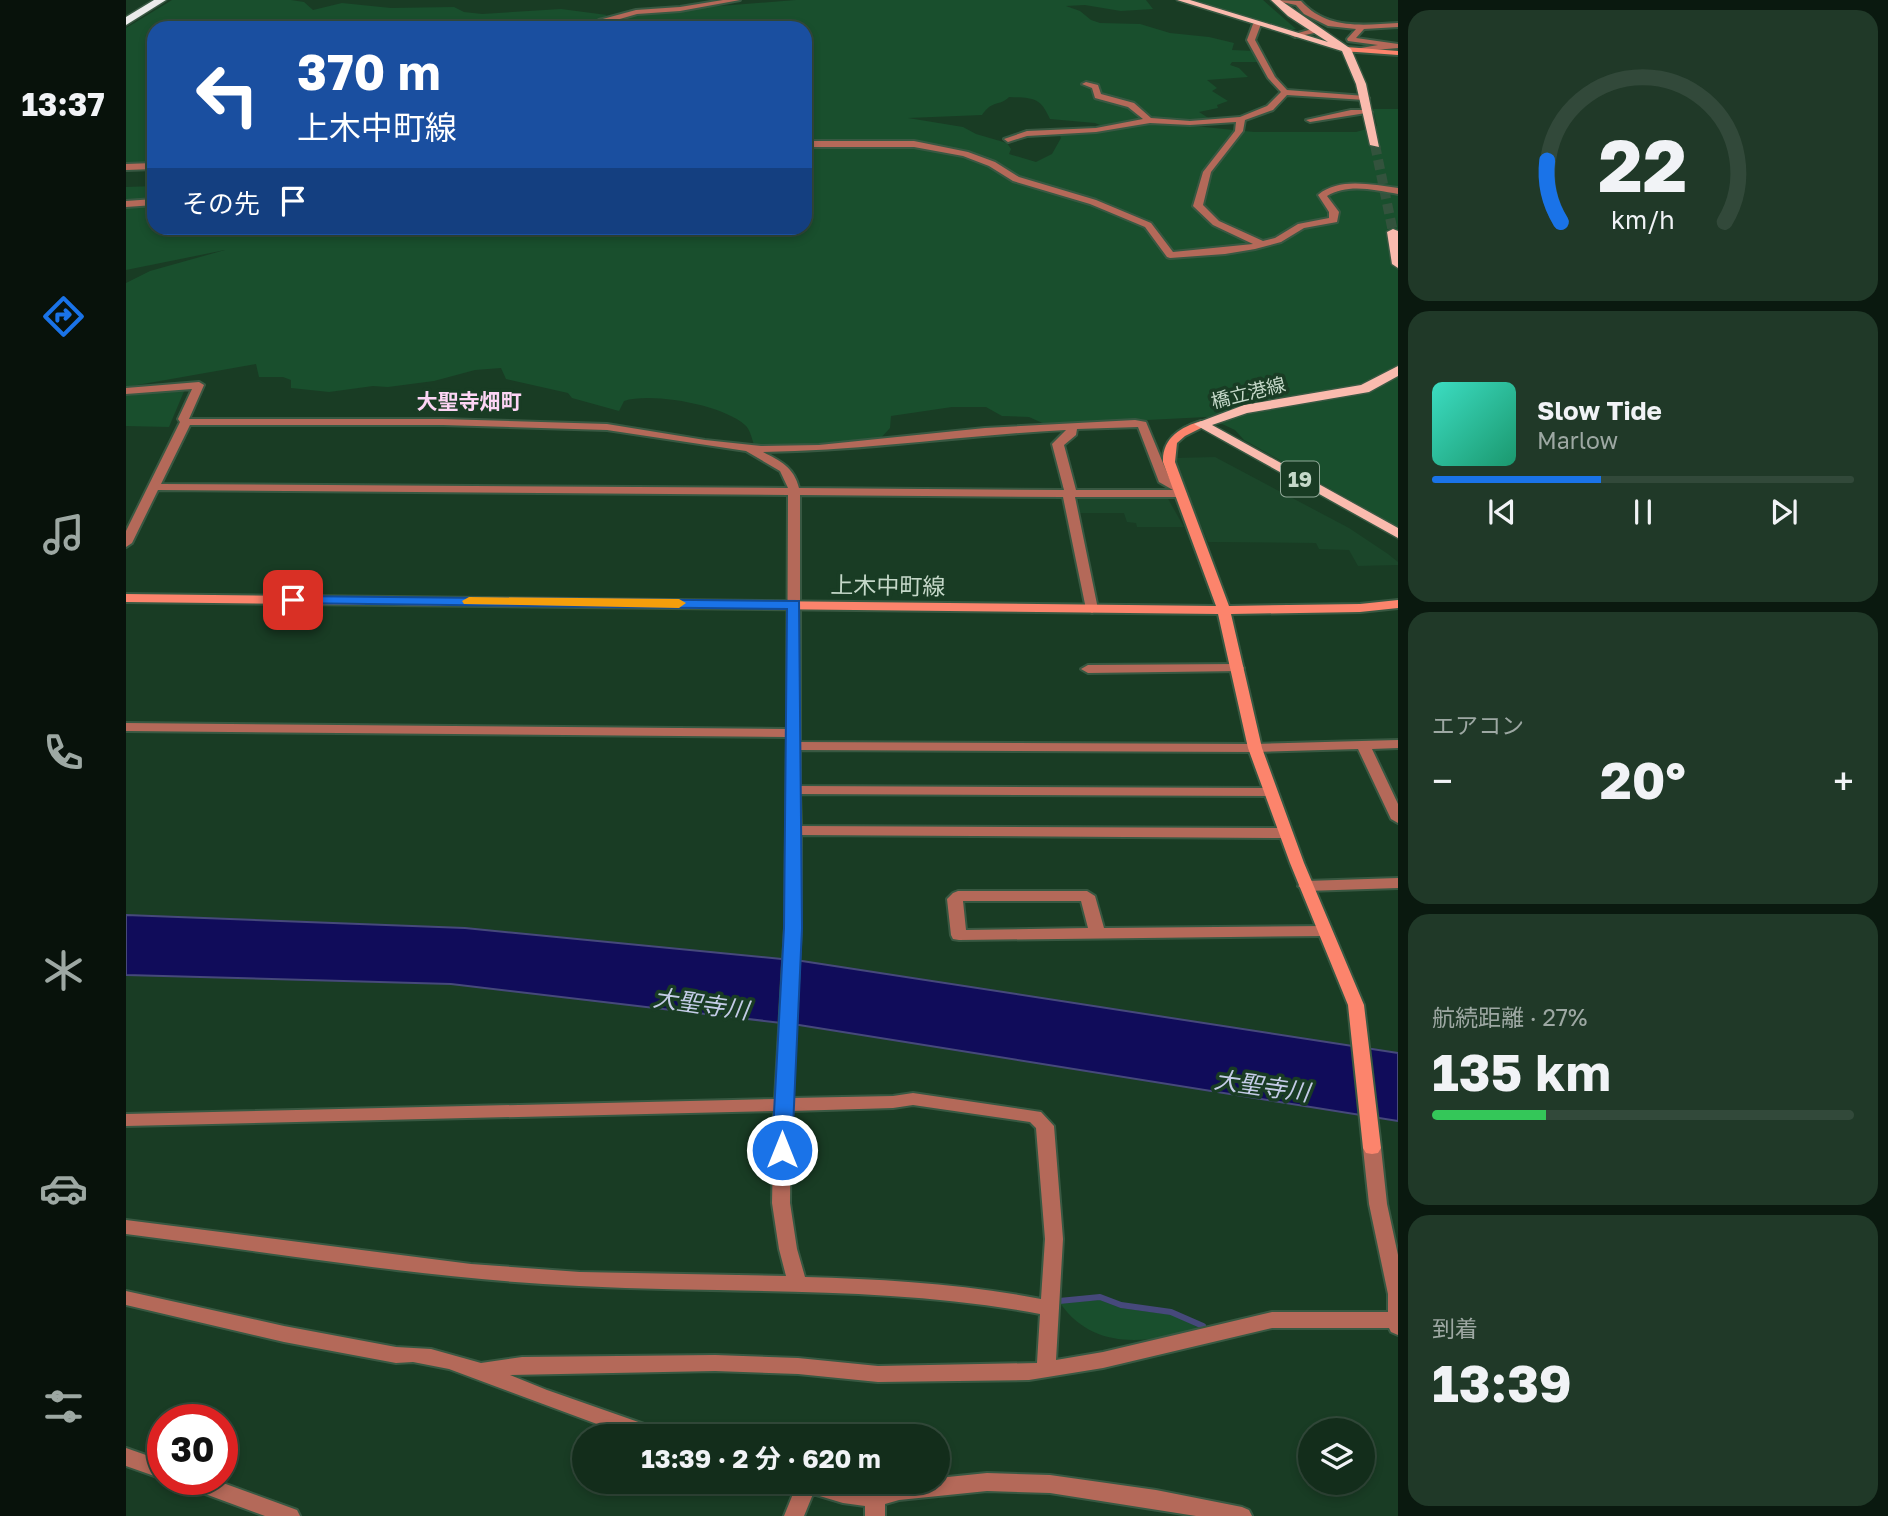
<!DOCTYPE html>
<html lang="ja">
<meta charset="utf-8">
<style>
body{margin:0;font-family:"Golos Text","Noto Sans JP",sans-serif;background:#203928;color:#f1f3f6;height:100vh;display:flex;flex-direction:column;font-size:26px;white-space:nowrap}
*{box-sizing:border-box;margin:0}
p{font-size:23px;color:#9da8a3}
.icon{flex:none;width:38px;height:38px;fill:none;stroke:currentColor;stroke-width:2;stroke-linecap:round;stroke-linejoin:round}
.map{position:relative;flex:1;overflow:hidden}
.details{display:flex;flex-direction:column;gap:10px;padding:10px;background:#0a190f;width:490px}
.details>*{flex:none}
.top-card{position:absolute;left:21px;top:21px;width:665px;height:214px;border-radius:21px;box-shadow:0 4px 10px #0003,0 0 0 2px #32493a;background:#1a4fa0;color:#fff;overflow:hidden}
.tools{position:absolute;left:1172px;top:1418px;display:grid;gap:14px}
.tools a{display:grid;place-items:center;width:77px;height:77px;border-radius:50%;background:#132d1b;box-shadow:0 4px 10px #0003,0 0 0 2px #32493a;font-size:35px}
.speed{position:absolute;left:21px;top:1404px;display:flex;gap:14px;font-size:35px;font-weight:700;text-align:center}
.speed>*{display:grid;place-content:center;width:91px;height:91px;border-radius:50%;background:#132d1b;box-shadow:0 4px 10px #0003,0 0 0 2px #32493a;line-height:1}
.speed .limit{border:10px solid #d22;background:#fff;color:#111}
.pin{position:absolute;display:grid;place-items:center;width:60px;height:60px;color:#fff;margin:-30px;border-radius:14px;box-shadow:0 4px 10px #0006}
.me{position:absolute;width:77px;margin:-38px;rotate:0deg;stroke-linejoin:round;filter:drop-shadow(0 0 5px #0008)}
.turn{display:flex;align-items:center;gap:24px;height:147px;padding:0 35px;font-size:32px}
.turn .icon{width:91px;height:91px;stroke-width:2.5}
.turn b{display:block;font-size:49px;line-height:60px}
.then{display:flex;align-items:center;height:66px;padding:0 35px;background:#0003;gap:14px;font-size:26px}
.big{font-size:52px;font-weight:700;line-height:1.1}
.details .widget{flex:1;display:flex;flex-direction:column;justify-content:center;gap:10px;min-width:0;padding:0 24px;border-radius:21px;background:#203928}
.details .dial{align-items:center;gap:0}
.dial svg{height:182px;overflow:visible;fill:none;stroke:#32493a;stroke-width:7;stroke-linecap:round;text-anchor:middle}
.dial text{fill:#f1f3f6;stroke:none}
.song{display:flex;align-items:center;gap:21px}
.cover{width:84px;height:84px;border-radius:10px;background:linear-gradient(135deg,hsl(170 70% 55%),hsl(160 70% 35%))}
.played{height:7px;border-radius:4px;background:linear-gradient(90deg,#1a73e8 40%,#32493a 40%)}
.keys{display:flex;justify-content:space-around;direction:ltr}
.heat{display:flex;justify-content:space-between;align-items:center;font-size:38px;direction:ltr}
.charge{height:10px;border-radius:5px;background:linear-gradient(90deg,#34c759 27%,#32493a 0)}
.trip{position:absolute;left:446px;top:1424px;width:378px;height:70px;border-radius:35px;background:#132d1b;box-shadow:0 4px 10px #0003,0 0 0 2px #32493a;font-weight:700;line-height:70px;text-align:center}
main{display:flex;flex:1;min-height:0}
.tab-bar{display:flex;flex-direction:column;width:126px;justify-content:space-around;align-items:center;background:#08120b;color:#9da8a3}
.tab-bar .icon{width:49px;height:49px}
.tab-bar .on{color:#1a73e8}
.tab-bar b{font-size:32px;color:#f1f3f6}
.map>svg:first-child{display:block}
.built{fill:#1b462a}
.green{fill:#194f2d}
.water{fill:#100c5a;stroke:#46497b;stroke-width:2}
.lines{fill:none;stroke-linecap:round;stroke-linejoin:round}
.stream{stroke:#46497b;stroke-width:6}
.primary-tunnel{stroke:#33533d;stroke-width:10;stroke-dasharray:10 5;stroke-linecap:butt}
.street-casing{stroke:#385842;stroke-width:4}
.secondary-casing{stroke:#385842;stroke-width:4}
.primary-casing{stroke:#385842;stroke-width:3}
.highway-casing{stroke:#385842;stroke-width:3}
.street{fill:#b46959;fill-rule:evenodd}
.secondary{fill:#fc846c;fill-rule:evenodd}
.primary{fill:#fabbae;fill-rule:evenodd}
.highway{fill:#ebebeb;fill-rule:evenodd}
.route{fill:#1a73e8;stroke:#114b97;stroke-width:2}
.slow{fill:#f59e0b}
.labels{text-anchor:middle;dominant-baseline:central;stroke-width:7;stroke-linejoin:round;paint-order:stroke}
.far-street-label{font-size:19px;fill:#c5d8c9;stroke:#193c24}
.far-quarter-label{font-size:21px;font-weight:bold;fill:#fdd5f5;stroke:#193c24}
.shield{fill:#193c24;stroke:#91a998;stroke-width:2}
.shield-label{font-size:21px;font-weight:bold;fill:#c5d8c9}
.street-label{font-size:23px;fill:#c5d8c9;stroke:#193c24}
.water-label{font-size:24px;font-style:italic;fill:#c4cce7;stroke:#193c24}
</style>
<main>
<nav class="tab-bar">
<b>13:37</b>
<svg class="icon on" aria-label="directions" viewBox="0 0 24 24"><path d="M12 3l9 9-9 9-9-9zM9 14v-3h6M13 9l2 2-2 2"/></svg>
<svg class="icon" aria-label="music" viewBox="0 0 24 24"><path d="M9 18V5l10-2v13"/><circle cx="6" cy="18" r="3"/><circle cx="16" cy="16" r="3"/></svg>
<svg class="icon" aria-label="phone" viewBox="0 0 24 24"><path d="M5 4h4l2 5-3 2q2 4 5 5l2-3 5 2v4C11 20 4 13 5 4z"/></svg>
<svg class="icon" aria-label="climate" viewBox="0 0 24 24"><path d="M12 3v18M4 7l16 10M4 17L20 7"/></svg>
<svg class="icon" aria-label="car" viewBox="0 0 24 24"><path d="M5 17H2v-5l4-1 3-4h7l3 4 3 1v5h-3M9 17h6M6 11h13"/><circle cx="7" cy="17" r="2"/><circle cx="17" cy="17" r="2"/></svg>
<svg class="icon" aria-label="filters" viewBox="0 0 24 24"><path d="M4 7h16M4 17h16"/><circle cx="9" cy="7" r="2"/><circle cx="15" cy="17" r="2"/></svg>
</nav>
<div class="map">
<svg width="1272" height="1516" viewBox="0 0 1272 1516">
<rect width="100%" height="100%" fill="#193c24"/>
<g class="built">
<path d="M1089,457L1223,528L1262,554L1272,562V565L1232,566L1223,550L1193,549L1190,543L1082,542L1052,471L1049,458Z"/>
<path d="M952,497H1041L1058,527H1011L1010,523L1001,522L998,513H954Z"/>
</g>
<g class="green">
<path d="M46,0H165L178,2L187,10L216,3L265,8L328,7L338,12L356,14L435,9L481,15L467,24L470,28H28V169L0,171V28Z"/>
<path d="M670,0H1020L1027,9L995,11L959,5L940,6L954,11L965,20L974,23L1014,24L1044,33L1083,37L1108,43L1106,50L1129,51L1133,62H1106L1104,65L1113,68L1122,77L1081,80L1091,88L1086,91L1102,101L1091,105L1092,108L1073,112L1084,119L1019,120L979,127L969,123L924,119C914,97 908,98 883,97C873,107 867,99 856,115L782,118L837,127L850,134L881,143L885,149L883,154L910,162L926,154L935,138L933,134L1028,122L1128,132H1230L1251,126L1247,109H1272V527L1118,440L1109,430L1081,417L921,425L903,417L876,416L860,407H826L765,416L764,428L752,441L695,445H628C626,439 624,429 619,425C597,405 526,392 498,401L493,411L446,398L442,393L380,379L375,368L349,370L308,381L262,387L247,386L203,392L165,388V380L157,377H133L130,364L0,387V283L24,271L99,250L0,270V187L28,186V228H679V28L481,26L493,17L517,12Z"/>
<path d="M1065,0H1137L1170,29L1165,30Z"/>
<path d="M59,389L43,427L0,426V396Z"/>
<path d="M974,1300L995,1308L1047,1315L1076,1329C1025,1341 970,1354 934,1303Z"/>
</g>
<path class="water" d="M0,915L339,928L676,961L1272,1053V1121L673,1025L325,984L0,975Z"/>
<g class="lines">
<path class="stream" d="M933,1301L974,1297L995,1305L1045,1312L1077,1326"/>
<path class="primary-tunnel" d="M1249,145L1267,232"/>
<defs>
<g id="street">
<path d="M597,0H614L554,11L511,14L480,23V28H472L473,20L510,10L554,7Z"/>
<path d="M1146,0L1175,1C1201,30 1236,25 1272,23V27L1238,29L1230,38L1272,44V48L1225,52L1224,50L1252,45L1222,41L1221,39L1230,29L1202,26L1178,14L1170,5Z"/>
<path d="M1131,22L1135,24L1129,40L1149,77L1161,90L1239,96L1243,98L1239,100L1161,95L1147,110L1119,120L1117,131L1085,172L1077,205L1093,221L1137,241L1149,238L1172,224L1203,218V212L1192,195C1213,177 1246,185 1272,188V194C1249,190 1222,183 1201,196L1213,212L1211,222L1178,228L1155,242L1129,249L1099,254L1044,258L1041,257L1019,227L964,204L887,181L863,166L837,156L788,147H679V141H788L842,152L869,162L893,177L970,200L1025,223L1047,252L1127,244L1087,225L1067,206L1077,172L1109,131L1110,122L1064,125L1024,123L970,132L901,136L882,142L878,139L901,131L970,128L1017,119L1002,107L969,98L966,88L956,84L960,82L972,85L975,94L1008,103L1025,118L1064,121L1114,117L1141,106L1155,92L1142,78L1121,40L1127,24Z"/>
<path d="M1190,28L1194,30L1193,32L1169,37L1165,35Z"/>
<path d="M1225,110H1242L1246,112L1184,122L1180,120Z"/>
<path d="M28,163V169L0,170V164Z"/>
<path d="M28,199V205L0,207V201Z"/>
<path d="M73,382L78,385L63,419H317L481,424L579,440L635,446L693,445L859,428L1009,420L1020,422L1044,480L1057,487V491L1061,494L1055,497H949L972,609L966,613L960,609L937,497L674,495V742L1129,744L1272,740V748L1246,749L1272,804V823L1265,819L1232,749L1129,752L674,750V786L1144,788L1151,792L1144,796L674,794L675,826L1159,828L1166,833L1159,838L675,835V928L666,1098L767,1096L787,1093L915,1112L928,1126L937,1239L930,1360L977,1352L1146,1312H1262V1294L1243,1204L1237,1148L1240,1143L1246,1142L1252,1143L1255,1148L1261,1204L1272,1255V1335L1265,1332L1263,1328H1146L977,1368L903,1380L752,1382L672,1374L589,1371L384,1375L421,1390L538,1431L541,1437H506L323,1369L287,1362L270,1363L158,1342L0,1305V1291L158,1326L270,1347L305,1349L355,1363L396,1357L589,1355L672,1358L752,1366L911,1363L914,1314C762,1285 607,1294 453,1286C302,1279 151,1253 0,1234V1220L345,1264L454,1272L660,1276L653,1249L646,1203L648,1111L0,1126V1114L649,1099L659,928L661,737L0,731V723L661,729L662,495L32,490L6,543L0,547V531L54,422L52,419L66,389L0,394V388ZM64,425H317L481,430L620,451L654,471L662,488L35,484ZM1012,427L1033,482L1047,490H950L938,445L950,435L951,429ZM940,430L926,444L938,490L673,488C668,467 654,461 637,452C738,451 839,435 940,430ZM787,1105L904,1122L910,1128L919,1239L915,1299C838,1284 757,1279 679,1277L671,1249L664,1203L665,1111L767,1108Z"/>
<path d="M1111,664L1116,665L1118,668L1116,671L962,673L955,669L962,665Z"/>
<path d="M1272,878V888L1180,891L1172,886L1180,881Z"/>
<path d="M832,891H961L969,896L978,928L1198,926L1204,927L1206,931L1204,935L1198,936L833,940L827,939L825,935L821,899L827,893ZM837,901H955L962,928L840,930Z"/>
<path d="M0,1448L37,1461V1479L0,1466Z"/>
<path d="M861,1473L924,1475L1030,1490L1116,1507L1123,1510L1126,1516H1070L924,1493L861,1491L773,1500L759,1504V1516H739V1506L717,1503L687,1494L678,1516H658L669,1489L665,1482H707L749,1489L772,1482H812V1478Z"/>
<path d="M52,1479H86L171,1510L174,1516H139L55,1485Z"/>
</g>
<g id="secondary">
<path d="M1220,47L1272,51V55L1217,51L1216,49Z"/>
<path d="M1075,421L1079,422V426L1059,436L1051,443L1049,462L1103,606L1234,604L1272,600V608L1234,612L1105,614L1136,748L1178,863L1238,1005L1255,1148L1252,1153L1246,1154L1240,1153L1237,1148L1222,1005L1164,863L1122,748L1092,614L0,602V594L1090,606L1037,462C1036,438 1055,427 1075,421Z"/>
</g>
<g id="primary">
<path d="M1051,0H1064L1202,42L1162,16L1145,0H1154L1225,49L1240,84L1253,147L1244,145L1230,84L1216,51Z"/>
<path d="M1267,229L1272,231V268L1266,264L1261,232Z"/>
<path d="M1272,366V376L1243,392L1121,413L1086,425L1272,528V538L1068,424L1118,405L1235,385Z"/>
</g>
<path id="highway" d="M28,0H40L0,25V17Z"/>
</defs>
<use href="#street" class="street-casing"/>
<use href="#secondary" class="secondary-casing"/>
<use href="#primary" class="primary-casing"/>
<use href="#highway" class="highway-casing"/>
<use href="#street" class="street"/>
<use href="#secondary" class="secondary"/>
<use href="#primary" class="primary"/>
<use href="#highway" class="highway"/>
</g>
<path class="route" d="M167,596L673,601L676,928L666,1150L663,1155L656,1157L649,1155L646,1150L658,928L661,609L162,603V597Z"/>
<path class="slow" d="M343,597L553,599L560,603L553,608L338,604L336,601Z"/>
<g class="labels">
<g class="far-street-label">
<text transform="translate(1122 392) rotate(-14)">橋立港線</text>
</g>
<g class="far-quarter-label">
<text x="343" y="401">大聖寺畑町</text>
</g>
<rect class="shield" x="1155" y="461.5" width="38" height="35" rx="5"/>
<g class="shield-label">
<text x="1174" y="479">19</text>
</g>
<g class="street-label">
<text transform="translate(762 585) rotate(1)">上木中町線</text>
</g>
<g class="water-label">
<text transform="translate(575 1003) rotate(8)">大聖寺川</text>
<text transform="translate(1136 1085) rotate(8)">大聖寺川</text>
</g>
</g>
</svg>
<div class="tools">
<a><svg class="icon" aria-label="layers" viewBox="0 0 24 24"><path d="M12 4l9 5-9 5-9-5zM3 14l9 5 9-5"/></svg></a>
</div>
<div class="speed"><div class="limit">30</div></div>
<div class="pin" style="left:167px;top:600px;background:#d93025"><svg class="icon" aria-label="arrive" viewBox="0 0 24 24"><path d="M6 21V4h12l-3 4 3 4H6"/></svg></div>
<svg class="me" style="left:656px;top:1150px" viewBox="-20 -20 40 40"><circle r="17" fill="#1a73e8" stroke="#fff" stroke-width="3"/><path d="M0-11L8 9 0 5-8 9z" fill="#fff"/></svg>
<div class="trip">13:39 · 2 分 · 620 m</div>
<div class="top-card">
<div class="turn"><svg class="icon" aria-label="left" viewBox="0 0 24 24"><path d="M17 20v-9H6M10 6l-5 5 5 5"/></svg><div><b>370 m</b>上木中町線</div></div>
<div class="then">その先<svg class="icon" aria-label="arrive" viewBox="0 0 24 24"><path d="M6 21V4h12l-3 4 3 4H6"/></svg></div>
</div>
</div>
<section class="details">
<div class="widget dial"><svg viewBox="0 0 100 80">
<path d="M14 69A42 42 0 1 1 86 69"/>
<path d="M14 69A42 42 0 0 1 8 42" stroke="#1a73e8"/>
<text x="50" y="56" font-size="32" font-weight="700">22</text>
<text x="50" y="72" font-size="11">km/h</text>
</svg></div>
<div class="widget">
<div class="song"><i class="cover"></i><div><b>Slow Tide</b><p>Marlow</p></div></div>
<div class="played"></div>
<div class="keys"><svg class="icon" aria-label="previous" viewBox="0 0 24 24"><path d="M18 5L8 12l10 7zM5 5v14"/></svg><svg class="icon" aria-label="pause" viewBox="0 0 24 24"><path d="M8 5v14M16 5v14"/></svg><svg class="icon" aria-label="next" viewBox="0 0 24 24"><path d="M6 5l10 7-10 7zM19 5v14"/></svg></div>
</div>
<div class="widget"><p>エアコン</p>
<div class="heat"><a>−</a><b class="big">20°</b><a>+</a></div>
</div>
<div class="widget"><p>航続距離 · 27%</p><b class="big">135 km</b><div class="charge"></div></div>
<div class="widget"><p>到着</p><b class="big">13:39</b></div>
</section>
</main>
